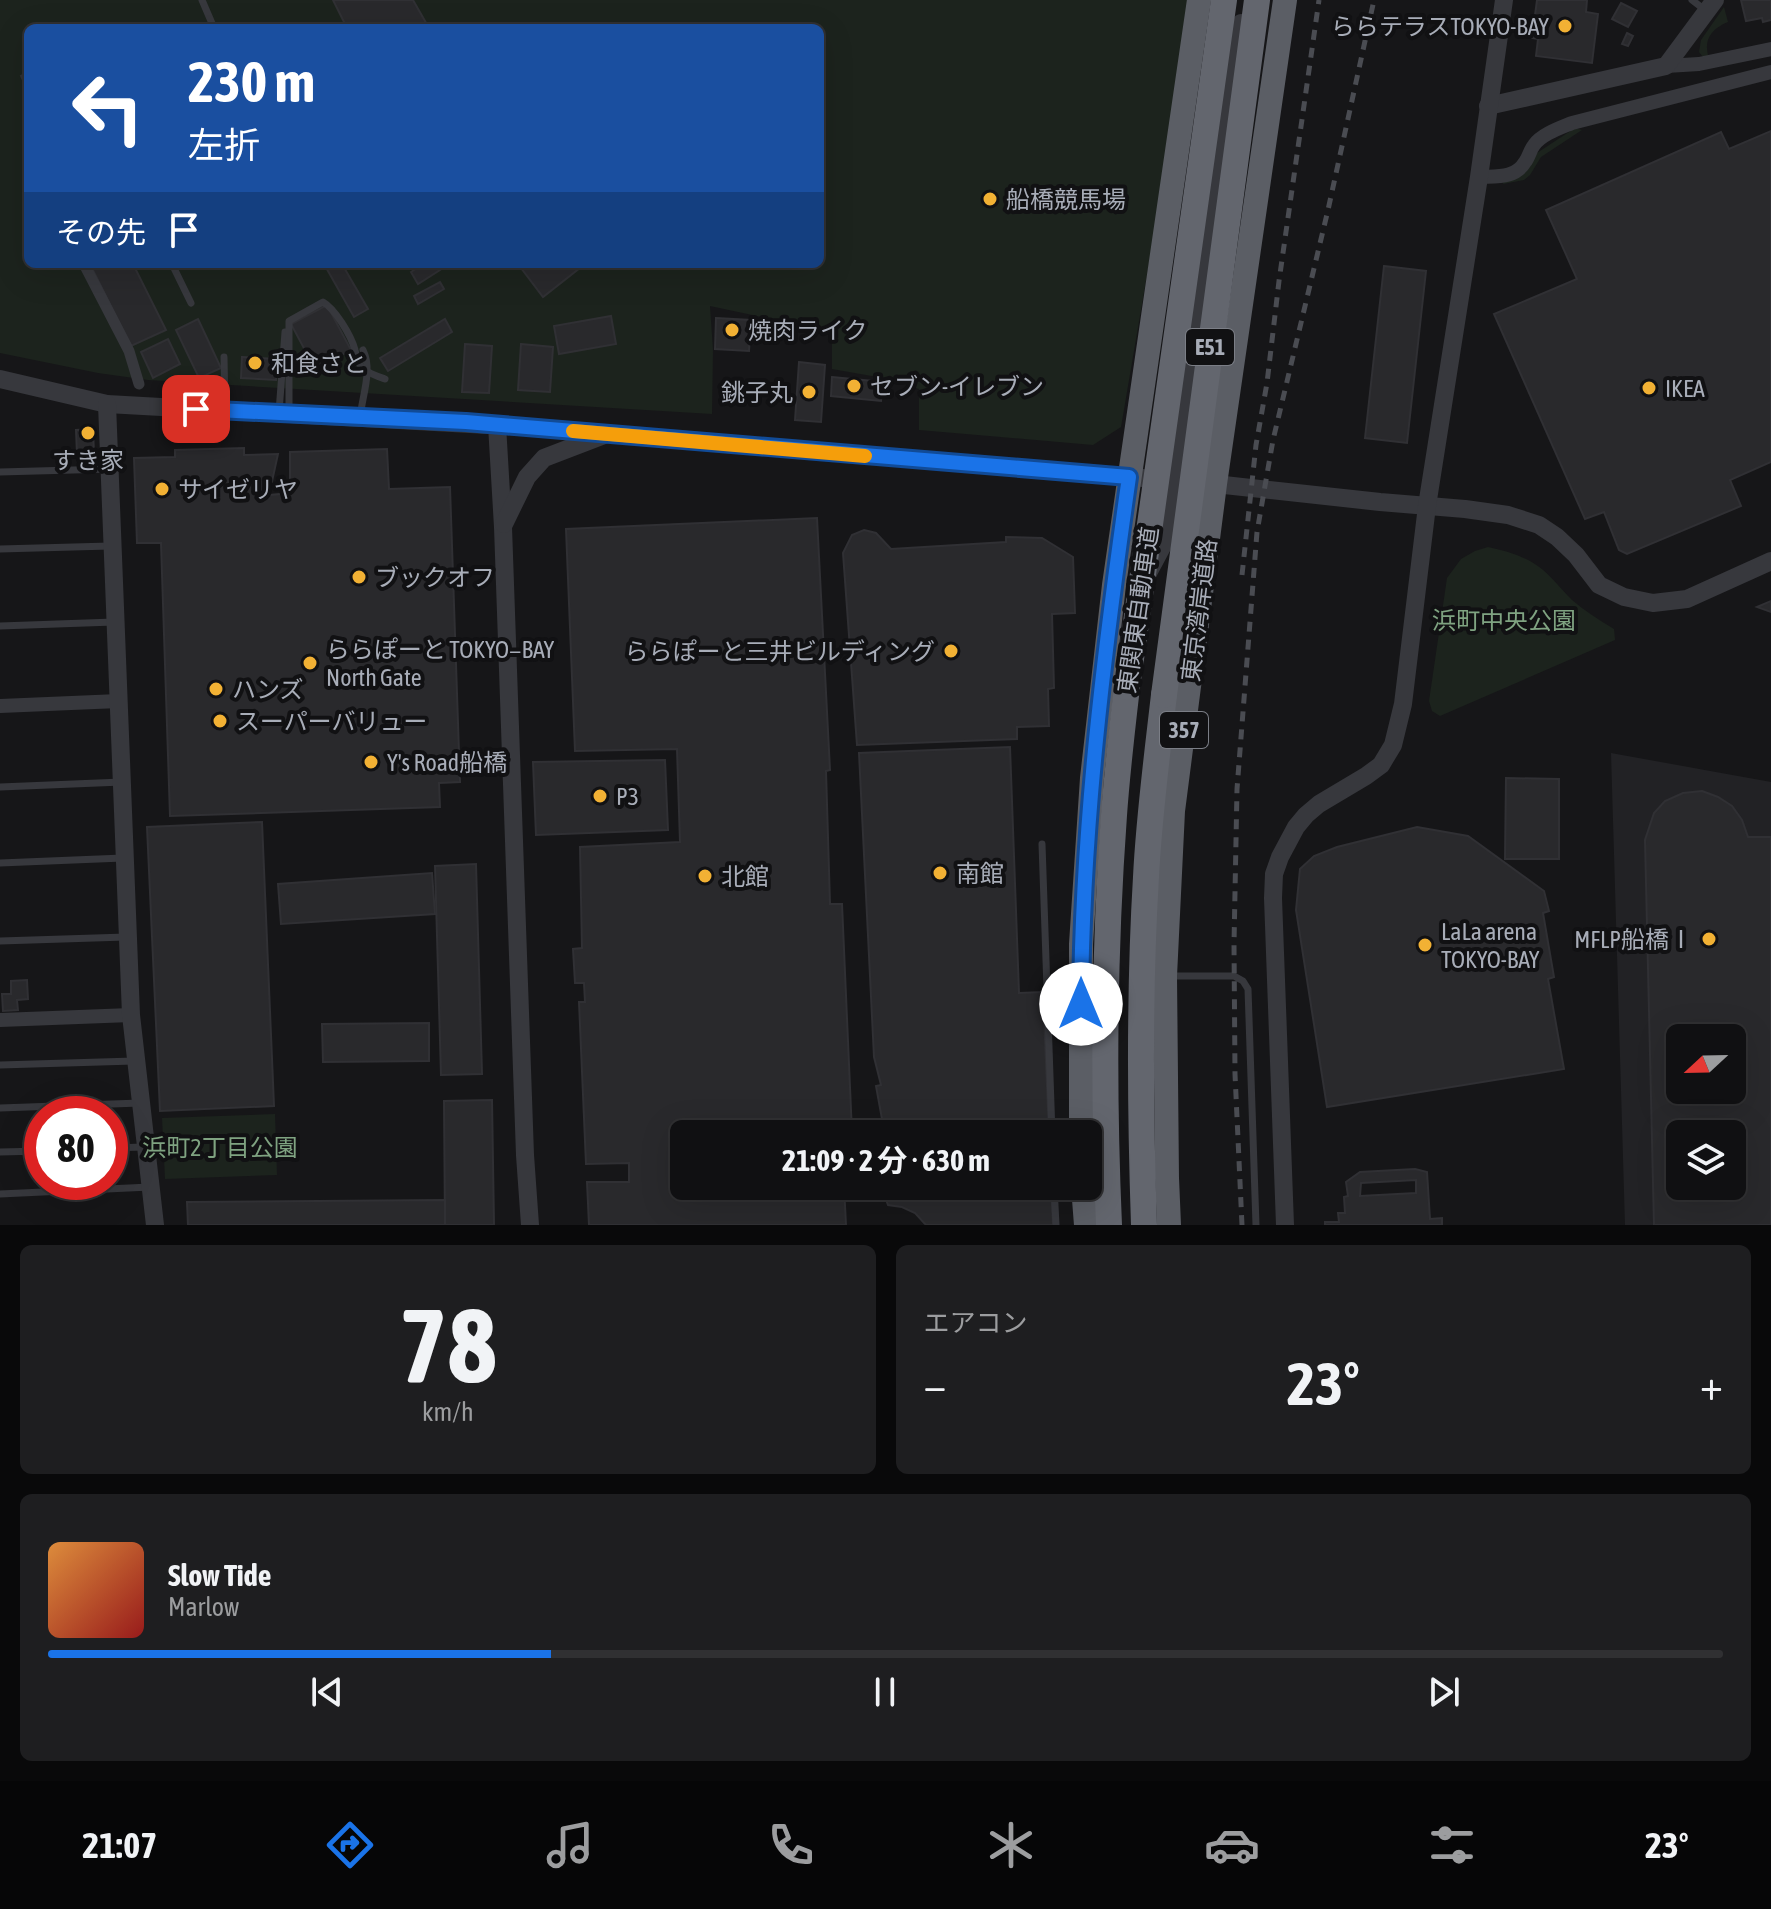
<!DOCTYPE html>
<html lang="ja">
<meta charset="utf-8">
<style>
body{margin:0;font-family:"Asap Condensed","Noto Sans JP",sans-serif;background:#1e1e20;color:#f1f3f6;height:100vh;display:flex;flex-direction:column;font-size:30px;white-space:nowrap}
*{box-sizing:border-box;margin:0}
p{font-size:26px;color:#9c9d9f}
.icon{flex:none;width:44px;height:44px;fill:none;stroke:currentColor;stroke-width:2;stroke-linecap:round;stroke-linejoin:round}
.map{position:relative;height:1225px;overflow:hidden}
.side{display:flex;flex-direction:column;gap:20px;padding:20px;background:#09090a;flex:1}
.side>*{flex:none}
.hud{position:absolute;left:24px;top:24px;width:800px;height:244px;border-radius:12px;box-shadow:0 8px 32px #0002,0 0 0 2px #303032;background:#1a4fa0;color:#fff;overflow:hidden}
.needle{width:52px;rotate:248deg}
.fabs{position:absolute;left:1666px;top:1024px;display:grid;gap:16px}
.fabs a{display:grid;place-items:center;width:80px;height:80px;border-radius:12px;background:#101012;box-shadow:0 8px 32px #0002,0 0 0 2px #303032;font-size:40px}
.speed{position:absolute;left:24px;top:1096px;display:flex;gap:16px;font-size:40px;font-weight:700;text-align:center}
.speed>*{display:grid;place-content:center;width:104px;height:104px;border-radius:50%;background:#101012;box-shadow:0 8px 32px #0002,0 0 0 2px #303032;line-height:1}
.speed .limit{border:12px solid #d22;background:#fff;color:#111}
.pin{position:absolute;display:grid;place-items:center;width:68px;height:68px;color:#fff;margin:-34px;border-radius:16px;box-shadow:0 4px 12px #0006}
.me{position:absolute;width:88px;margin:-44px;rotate:0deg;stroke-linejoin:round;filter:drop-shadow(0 0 6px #0008)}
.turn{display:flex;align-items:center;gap:28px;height:168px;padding:0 32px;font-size:36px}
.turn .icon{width:104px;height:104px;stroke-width:2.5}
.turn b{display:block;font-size:56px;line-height:68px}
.then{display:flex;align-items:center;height:76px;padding:0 32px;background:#0003;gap:16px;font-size:30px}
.big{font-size:60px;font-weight:700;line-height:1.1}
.side .tile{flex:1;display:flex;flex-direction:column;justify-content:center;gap:12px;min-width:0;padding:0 28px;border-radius:12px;background:#1e1e20}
.side .dial{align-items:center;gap:0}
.dial b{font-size:104px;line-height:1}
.song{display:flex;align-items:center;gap:24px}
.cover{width:96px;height:96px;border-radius:12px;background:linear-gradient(135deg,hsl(30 70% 55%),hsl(0 70% 35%))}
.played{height:8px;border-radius:4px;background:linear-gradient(90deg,#1a73e8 30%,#303032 30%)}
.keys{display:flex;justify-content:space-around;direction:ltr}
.heat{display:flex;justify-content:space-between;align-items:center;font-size:44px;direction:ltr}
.side .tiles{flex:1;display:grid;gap:20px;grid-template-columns:1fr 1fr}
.tile:last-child{grid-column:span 2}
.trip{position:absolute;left:670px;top:1120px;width:432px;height:80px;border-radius:12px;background:#101012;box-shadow:0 8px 32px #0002,0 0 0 2px #303032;font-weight:700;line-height:80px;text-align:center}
.tabs{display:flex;height:128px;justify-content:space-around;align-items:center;background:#060607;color:#9c9d9f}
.tabs .icon{width:56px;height:56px}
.tabs .active{color:#1a73e8}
.tabs b{font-size:36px;color:#f1f3f6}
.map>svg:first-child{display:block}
.built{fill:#222225;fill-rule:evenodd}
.green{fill:#1c231d;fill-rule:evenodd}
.building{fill:#29292c;stroke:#303034;stroke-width:2;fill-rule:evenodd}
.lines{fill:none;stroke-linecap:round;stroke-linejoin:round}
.service{stroke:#37383d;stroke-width:7}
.pedestrian{stroke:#37383d;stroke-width:11}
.minor{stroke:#37383d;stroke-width:14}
.tertiary{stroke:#37383d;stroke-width:18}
.trunk{stroke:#5b5e65;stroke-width:24}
.motorway{stroke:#63666e;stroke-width:26}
.rail{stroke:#4a4c52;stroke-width:5;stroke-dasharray:10 8;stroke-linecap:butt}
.motorway-bridge{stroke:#63666e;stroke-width:26}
.route-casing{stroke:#114b97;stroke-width:20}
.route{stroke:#1a73e8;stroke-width:14}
.slow{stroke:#f59e0b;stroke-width:14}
.poi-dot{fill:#f2b134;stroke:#111113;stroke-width:3}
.labels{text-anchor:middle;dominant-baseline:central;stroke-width:8;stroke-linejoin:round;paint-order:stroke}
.shield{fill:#111113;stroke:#7b7e86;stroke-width:2}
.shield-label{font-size:22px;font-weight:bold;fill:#a8adb8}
.poi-label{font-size:24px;fill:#a8adb8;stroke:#111113;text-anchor:start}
.street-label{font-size:24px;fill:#a8adb8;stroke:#111113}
.park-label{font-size:24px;fill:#7fa381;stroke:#111113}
</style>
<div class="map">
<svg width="1771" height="1225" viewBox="0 0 1771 1225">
<rect width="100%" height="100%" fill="#161618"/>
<path class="built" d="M1611,753L1771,782V1225H1625ZM1680,1038H1732V1090H1680ZM1680,1134H1732V1186H1680Z"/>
<g class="green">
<path d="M0,0H1190L1171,134L1121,427L1093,445L919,430V389L883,378L832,369V332L710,306L713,350L712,414L148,380L98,373L0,353ZM28,28H820V264H28Z"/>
<path d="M1724,7L1728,22C1711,29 1703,40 1709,58L1703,57L1699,52L1701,40Z"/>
<path d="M1575,128L1582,130L1541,157L1530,175L1524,180L1503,184L1504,180L1537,153Z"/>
<path d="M1488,547C1502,550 1517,554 1530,561C1548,571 1558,586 1572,600C1585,611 1599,620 1614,629L1615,640L1440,716L1432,711L1429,701L1447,578L1461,559L1475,551Z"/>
<path d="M275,1114L277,1175L165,1179L162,1118Z"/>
</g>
<g class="building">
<path d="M333,0H413L429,28H347Z"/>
<path d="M1537,0H1587L1586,12L1598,14L1592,63L1536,56L1538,39L1532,38Z"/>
<path d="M1741,0H1771V20L1763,22L1762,18L1746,21Z"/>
<path d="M1621,3L1637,11L1628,27L1612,19Z"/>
<path d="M1627,33L1633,36L1628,46L1622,44Z"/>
<path d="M28,72V91L21,76Z"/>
<path d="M1771,131V462L1730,480L1741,506L1627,554L1619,550L1604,512L1585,519L1494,314L1577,279L1546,210L1721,132L1729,149Z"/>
<path d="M90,264H133L166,330L131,346Z"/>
<path d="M324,264H342L368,309L354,317Z"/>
<path d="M423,264H436L440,270L418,284L411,272Z"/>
<path d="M518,264H585L543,297Z"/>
<path d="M1384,266L1426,271L1407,443L1365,438Z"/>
<path d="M440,282L444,289L418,304L414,296Z"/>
<path d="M327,305L351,350L315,369L291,324Z"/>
<path d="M611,316L616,344L559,354L554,326Z"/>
<path d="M716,318L751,320L749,351L715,349Z"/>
<path d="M198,319L221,368L199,378L176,330Z"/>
<path d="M445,319L452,332L388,371L380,358Z"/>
<path d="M168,339L180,364L153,378L141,352Z"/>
<path d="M465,344L492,346L489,393L462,392Z"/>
<path d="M521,344L553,347L550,392L518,390Z"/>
<path d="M242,357L277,359L276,380L241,378Z"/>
<path d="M799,362L825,365L821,422L795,420Z"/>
<path d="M832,377L883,382L881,401L831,396Z"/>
<path d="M93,429L94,453L77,454L76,430Z"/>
<path d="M244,448V455L278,454L269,495L290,493V452L387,449L389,489L450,487L460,782L439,783L440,807L170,816L161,543H137L134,458L175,457V450Z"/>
<path d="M817,518L830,770L826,771L830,904H842L852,1133L684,1134V1186H844L846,1225H589L587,1182H629V1163L586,1164L579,1002H585L584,983H575L573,949L582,948L580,847L680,842L677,749L575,751L566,529Z"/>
<path d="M864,530L876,533L891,549L1006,542V537L1042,538L1073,557L1075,613L1052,614L1054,688L1048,689L1049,726L1017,727V739L857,745L843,553L852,535Z"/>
<path d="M1771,601V612L1757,607Z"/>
<path d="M1010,747L1019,993L1043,992L1049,1134H876V1131L884,1130L876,1086L881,1085L874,1057L859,753Z"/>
<path d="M665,760L668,830L536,835L533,762Z"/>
<path d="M1506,778L1559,779V859H1505Z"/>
<path d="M1702,791L1718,797L1732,806L1742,820L1748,837H1771V1225H1654L1645,840L1654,813L1665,801L1683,793ZM1680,1038H1732V1090H1680ZM1680,1134H1732V1186H1680Z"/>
<path d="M262,822L274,1106L160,1111L147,827Z"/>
<path d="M1417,827L1468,836L1544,891L1549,911L1543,913L1554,977L1548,979L1564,1069L1327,1107L1296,910L1300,869L1314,856L1337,847Z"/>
<path d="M476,864L482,1074L441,1075L435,866Z"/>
<path d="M432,873L435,914L281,924L278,884Z"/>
<path d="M27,980L28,999L17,1000L18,1010L3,1011L2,994H11V981Z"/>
<path d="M429,1023V1061L323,1062L322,1024Z"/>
<path d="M492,1100L494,1225H445L444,1101Z"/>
<path d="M1415,1169L1427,1172L1430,1219L1442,1218V1225H1325V1222H1339L1338,1213H1345L1344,1197L1348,1196L1346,1182L1360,1172ZM1416,1180V1193L1360,1196L1361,1183Z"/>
<path d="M886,1186H1051L1053,1225H926L915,1213L902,1207L888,1205L884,1194L888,1193Z"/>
<path d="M445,1200V1225H188L187,1202Z"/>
</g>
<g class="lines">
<g class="service">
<path d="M202,0L214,28"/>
<path d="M1692,0L1705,10"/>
<path d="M172,264L191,303"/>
<path d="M224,357L225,408"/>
<path d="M279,412L285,332"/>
<path d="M289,412V321L323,302C335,309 351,335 355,350C357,356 354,356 358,362C364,372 374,375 385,379"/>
<path d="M360,418C362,396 373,370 363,350"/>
<path d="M0,472L110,469"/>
<path d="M0,549L110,546"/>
<path d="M0,626L114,622"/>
<path d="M0,787L122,782"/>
<path d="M1042,844L1052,1134"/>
<path d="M0,863L123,858"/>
<path d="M0,941L126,937"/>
<path d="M1168,976H1234L1243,981L1248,989L1256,1225"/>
<path d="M0,1065L134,1061"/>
<path d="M0,1108L140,1103"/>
<path d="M110,1148L144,1147"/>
<path d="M0,1152L42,1151"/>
<path d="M1054,1186L1056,1225"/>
<path d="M0,1194L150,1187"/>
</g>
<path class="pedestrian" d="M84,264L129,351L139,384"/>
<g class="minor">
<path d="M1666,66L1699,64L1771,49"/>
<path d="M1479,177C1496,176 1515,179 1525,162C1529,157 1530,150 1534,145C1542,134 1560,128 1572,123L1771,72"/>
<path d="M0,706L119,701"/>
<path d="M0,1020L131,1015"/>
</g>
<g class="tertiary">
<path d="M1488,106L1666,66L1715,0"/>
<path d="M0,379L107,404L525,427L1215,484L1380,502L1465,509L1508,515L1539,525L1557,537L1576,555L1599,585L1624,597L1653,603L1687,599L1771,561"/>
<path d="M107,404L131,1015L155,1225"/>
<path d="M497,425L503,527L525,1155L530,1225"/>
<path d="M504,524L527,477L544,458L604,435"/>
<path d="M1147,575L1163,545L1241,23"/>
<path d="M1285,1225L1273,898L1274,874L1280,857L1296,827L1306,815L1319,804L1366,776L1381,765L1393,745L1403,704L1427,506L1479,177L1504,0"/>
</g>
<g class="trunk">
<path d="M1081,1134V944L1092,778L1114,585L1199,0"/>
<path d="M1083,1186L1086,1225"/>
<path d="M1169,1225L1167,1178L1165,976L1173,811L1215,484L1285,0"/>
</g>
<g class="motorway">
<path d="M1109,1225C1103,1088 1104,952 1114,815C1117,772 1122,730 1127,687"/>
<path d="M1144,1225C1140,1109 1139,993 1146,877C1149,816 1157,756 1164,695"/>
</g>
<g class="rail">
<path d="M1242,575L1256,445L1267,383L1279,281L1319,0"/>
<path d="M1242,1225L1235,1074L1234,944L1237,789L1257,532L1273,440L1328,210L1374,0"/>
</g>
<g class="motorway-bridge">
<path d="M1127,687L1224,0"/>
<path d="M1164,695L1257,0"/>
</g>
</g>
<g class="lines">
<defs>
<path id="route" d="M196,409L466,422L1129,477C1104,652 1082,827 1081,1004"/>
</defs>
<use href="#route" class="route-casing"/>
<use href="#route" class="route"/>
<path class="slow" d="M573,431L865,456"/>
</g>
<g class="poi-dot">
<circle cx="1565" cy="26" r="8"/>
<circle cx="990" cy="199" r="8"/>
<circle cx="732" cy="330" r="8"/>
<circle cx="255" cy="363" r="8"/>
<circle cx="854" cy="386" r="8"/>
<circle cx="1649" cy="388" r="8"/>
<circle cx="809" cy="392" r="8"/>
<circle cx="88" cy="433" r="8"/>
<circle cx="162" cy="489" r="8"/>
<circle cx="359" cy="577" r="8"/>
<circle cx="951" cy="651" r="8"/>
<circle cx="310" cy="663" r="8"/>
<circle cx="216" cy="689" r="8"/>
<circle cx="220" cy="721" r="8"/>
<circle cx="371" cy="762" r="8"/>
<circle cx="600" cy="796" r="8"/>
<circle cx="940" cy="873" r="8"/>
<circle cx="705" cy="876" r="8"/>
<circle cx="1709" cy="939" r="8"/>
<circle cx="1425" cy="945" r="8"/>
</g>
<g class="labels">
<g class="shield">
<rect x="1186" y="329" width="48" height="36" rx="6"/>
<rect x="1160" y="712" width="48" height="36" rx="6"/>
</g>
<g class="shield-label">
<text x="1210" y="347">E51</text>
<text x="1184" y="730">357</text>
</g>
<g class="poi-label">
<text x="1549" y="26" text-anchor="end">ららテラスTOKYO-BAY</text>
<text x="1006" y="199">船橋競馬場</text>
<text x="748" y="330">焼肉ライク</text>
<text x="271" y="363">和食さと</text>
<text x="870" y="386">セブン-イレブン</text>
<text x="1665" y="388">IKEA</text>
<text x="793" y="392" text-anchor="end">銚子丸</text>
<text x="88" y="460" text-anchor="middle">すき家</text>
<text x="178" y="489">サイゼリヤ</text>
<text x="375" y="577">ブックオフ</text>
<text x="326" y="649">ららぽーと TOKYO−BAY<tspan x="326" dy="28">North Gate</tspan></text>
<text x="935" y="651" text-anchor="end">ららぽーと三井ビルディング</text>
<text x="232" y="689">ハンズ</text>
<text x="236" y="721">スーパーバリュー</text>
<text x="387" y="762">Y's Road船橋</text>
<text x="616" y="796">P3</text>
<text x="956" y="873">南館</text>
<text x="721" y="876">北館</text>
<text x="1441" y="931">LaLa arena<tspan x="1441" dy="28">TOKYO-BAY</tspan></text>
<text x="1693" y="939" text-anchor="end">MFLP船橋Ⅰ</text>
</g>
<g class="street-label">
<text transform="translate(1138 610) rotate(-82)">東関東自動車道</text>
<text transform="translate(1199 610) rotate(-83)">東京湾岸道路</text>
</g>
<g class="park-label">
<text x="1504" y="620">浜町中央公園</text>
<text x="220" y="1147">浜町2丁目公園</text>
</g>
</g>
</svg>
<div class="fabs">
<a><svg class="needle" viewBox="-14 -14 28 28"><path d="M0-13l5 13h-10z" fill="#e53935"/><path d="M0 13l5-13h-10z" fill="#9c9d9f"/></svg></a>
<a><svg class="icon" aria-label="layers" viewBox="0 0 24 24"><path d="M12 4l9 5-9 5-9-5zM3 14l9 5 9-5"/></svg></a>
</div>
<div class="speed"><div class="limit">80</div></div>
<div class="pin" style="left:196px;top:409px;background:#d93025"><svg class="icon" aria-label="arrive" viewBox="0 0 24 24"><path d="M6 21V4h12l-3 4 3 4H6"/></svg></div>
<svg class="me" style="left:1081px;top:1004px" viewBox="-20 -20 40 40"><circle r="19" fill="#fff"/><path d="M0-13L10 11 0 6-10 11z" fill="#1a73e8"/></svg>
<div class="trip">21:09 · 2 分 · 630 m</div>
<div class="hud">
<div class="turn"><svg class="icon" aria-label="left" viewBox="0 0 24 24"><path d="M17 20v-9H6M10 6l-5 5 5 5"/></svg><div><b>230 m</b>左折</div></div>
<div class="then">その先<svg class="icon" aria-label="arrive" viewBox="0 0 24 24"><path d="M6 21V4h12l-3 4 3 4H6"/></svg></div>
</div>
</div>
<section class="side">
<div class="tiles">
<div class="tile dial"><b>78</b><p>km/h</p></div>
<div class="tile"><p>エアコン</p>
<div class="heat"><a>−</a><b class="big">23°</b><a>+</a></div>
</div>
<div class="tile">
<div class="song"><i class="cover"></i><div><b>Slow Tide</b><p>Marlow</p></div></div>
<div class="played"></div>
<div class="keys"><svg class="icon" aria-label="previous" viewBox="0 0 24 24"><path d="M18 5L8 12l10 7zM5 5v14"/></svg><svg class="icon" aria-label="pause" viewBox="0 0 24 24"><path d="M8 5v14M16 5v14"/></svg><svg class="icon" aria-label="next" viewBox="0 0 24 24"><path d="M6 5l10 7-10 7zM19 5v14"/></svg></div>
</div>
</div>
</section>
<nav class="tabs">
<b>21:07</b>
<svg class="icon active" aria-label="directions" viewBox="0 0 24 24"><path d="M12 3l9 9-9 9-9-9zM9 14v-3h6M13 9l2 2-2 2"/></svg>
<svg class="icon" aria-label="music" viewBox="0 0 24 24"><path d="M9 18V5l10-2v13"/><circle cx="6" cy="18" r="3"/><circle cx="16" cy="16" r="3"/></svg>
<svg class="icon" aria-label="phone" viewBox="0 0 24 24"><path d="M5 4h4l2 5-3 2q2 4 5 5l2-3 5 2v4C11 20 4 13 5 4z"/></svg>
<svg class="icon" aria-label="climate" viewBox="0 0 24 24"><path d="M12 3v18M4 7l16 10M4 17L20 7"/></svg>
<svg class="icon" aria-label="car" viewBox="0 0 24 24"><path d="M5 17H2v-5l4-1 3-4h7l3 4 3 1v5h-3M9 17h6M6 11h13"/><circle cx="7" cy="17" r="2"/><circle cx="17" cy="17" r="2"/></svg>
<svg class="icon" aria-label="filters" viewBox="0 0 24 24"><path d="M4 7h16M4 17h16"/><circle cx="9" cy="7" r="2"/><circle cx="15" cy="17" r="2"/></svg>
<b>23°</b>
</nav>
